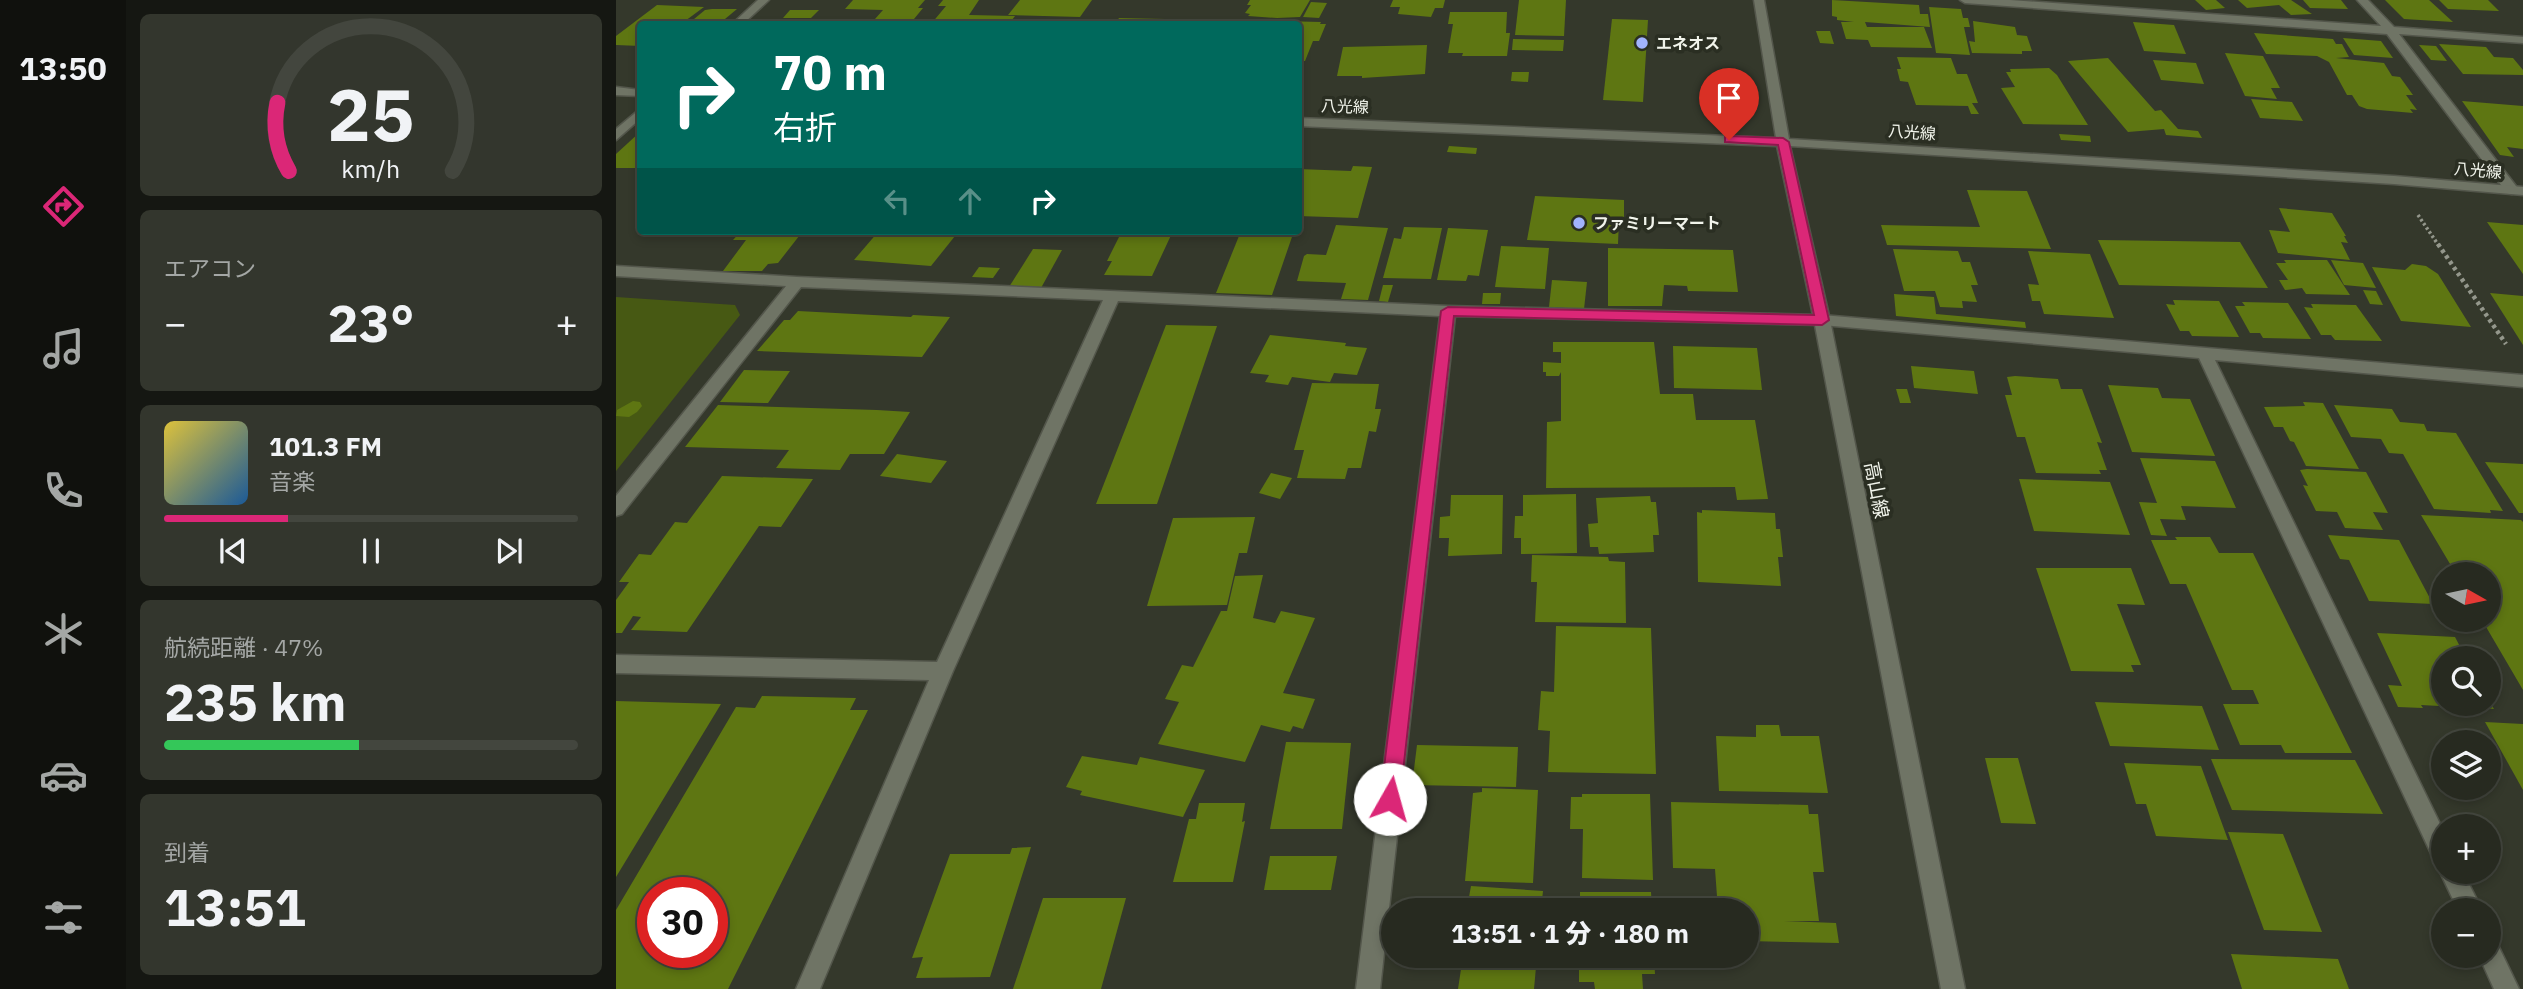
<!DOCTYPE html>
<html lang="ja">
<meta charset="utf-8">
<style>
body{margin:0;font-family:"IBM Plex Sans","Noto Sans JP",sans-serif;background:#33362d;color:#f1f3f6;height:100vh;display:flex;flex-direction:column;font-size:26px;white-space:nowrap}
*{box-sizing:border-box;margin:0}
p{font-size:23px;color:#a4a7a5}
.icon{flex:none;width:38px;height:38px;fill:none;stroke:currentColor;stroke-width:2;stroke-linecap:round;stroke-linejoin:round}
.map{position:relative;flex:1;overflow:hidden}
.side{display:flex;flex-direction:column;gap:14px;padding:14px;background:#151712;width:490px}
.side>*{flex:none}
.hud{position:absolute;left:21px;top:21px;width:665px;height:214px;border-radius:7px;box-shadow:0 4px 10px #0003,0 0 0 2px #43463e;background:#00695c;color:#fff;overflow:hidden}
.needle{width:46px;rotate:99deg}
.fabs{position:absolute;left:1815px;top:562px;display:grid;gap:14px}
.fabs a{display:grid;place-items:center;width:70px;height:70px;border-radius:50%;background:#272a20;box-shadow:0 4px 10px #0003,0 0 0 2px #43463e;font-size:35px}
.speed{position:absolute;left:21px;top:877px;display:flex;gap:14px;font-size:35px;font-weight:700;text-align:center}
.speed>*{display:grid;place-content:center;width:91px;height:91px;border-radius:50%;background:#272a20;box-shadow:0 4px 10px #0003,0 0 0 2px #43463e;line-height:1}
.speed .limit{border:10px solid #d22;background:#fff;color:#111}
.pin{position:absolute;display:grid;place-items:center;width:60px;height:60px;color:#fff;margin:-72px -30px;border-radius:50% 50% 50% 0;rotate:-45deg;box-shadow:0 0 7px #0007}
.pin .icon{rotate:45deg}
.me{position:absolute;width:77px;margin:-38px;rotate:7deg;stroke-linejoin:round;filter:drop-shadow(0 0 5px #0008)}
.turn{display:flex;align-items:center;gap:24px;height:147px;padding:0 21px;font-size:32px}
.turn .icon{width:91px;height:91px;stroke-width:2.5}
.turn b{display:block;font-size:49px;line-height:60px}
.lanes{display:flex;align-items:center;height:66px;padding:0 21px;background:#0003;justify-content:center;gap:35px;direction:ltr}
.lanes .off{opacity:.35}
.big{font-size:52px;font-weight:800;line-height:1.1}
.side .card{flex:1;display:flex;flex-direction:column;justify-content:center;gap:10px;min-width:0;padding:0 24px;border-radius:10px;background:#33362d}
.side .dial{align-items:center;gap:0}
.dial svg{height:182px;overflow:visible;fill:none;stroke:#43463e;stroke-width:7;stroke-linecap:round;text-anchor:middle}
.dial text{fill:#f1f3f6;stroke:none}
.song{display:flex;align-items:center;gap:21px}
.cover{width:84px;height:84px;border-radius:10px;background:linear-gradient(135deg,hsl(50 70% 55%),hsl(210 70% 35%))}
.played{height:7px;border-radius:4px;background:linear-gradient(90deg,#db2777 30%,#43463e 30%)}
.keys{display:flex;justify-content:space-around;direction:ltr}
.heat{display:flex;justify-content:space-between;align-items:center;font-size:38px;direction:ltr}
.charge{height:10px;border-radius:5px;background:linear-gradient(90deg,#34c759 47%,#43463e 0)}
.trip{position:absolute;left:765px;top:898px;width:378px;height:70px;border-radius:35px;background:#272a20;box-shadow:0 4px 10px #0003,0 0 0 2px #43463e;font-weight:800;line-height:70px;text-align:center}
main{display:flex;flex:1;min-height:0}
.dock{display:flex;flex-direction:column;width:126px;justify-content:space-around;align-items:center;background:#10110d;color:#a4a7a5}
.dock .icon{width:49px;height:49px}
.dock .current{color:#db2777}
.dock b{font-size:32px;color:#f1f3f6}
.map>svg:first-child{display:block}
.green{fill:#475913}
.building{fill:#5e7612;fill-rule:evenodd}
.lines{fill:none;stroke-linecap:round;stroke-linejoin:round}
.minor-casing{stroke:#53564b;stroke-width:3}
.tertiary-casing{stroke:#53564b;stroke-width:3}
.path-far1{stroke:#94978c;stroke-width:3.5;stroke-dasharray:2.5 2.5;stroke-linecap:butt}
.path{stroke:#94978c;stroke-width:4.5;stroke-dasharray:3.5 3.5;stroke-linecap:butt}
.minor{fill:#6f7465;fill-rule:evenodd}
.tertiary{fill:#6f7465;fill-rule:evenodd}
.route{fill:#db2777;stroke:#8e194d;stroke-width:2}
.poi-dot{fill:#a1b3fd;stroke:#2a2e22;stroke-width:2.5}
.labels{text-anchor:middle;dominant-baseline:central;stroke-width:7;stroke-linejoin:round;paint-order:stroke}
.far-poi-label{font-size:16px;font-weight:bold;fill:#f1f4eb;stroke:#2a2e22;text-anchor:start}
.far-street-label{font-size:16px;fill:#f1f4eb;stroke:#2a2e22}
.street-label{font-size:19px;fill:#f1f4eb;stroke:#2a2e22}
</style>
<main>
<nav class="dock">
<b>13:50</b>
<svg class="icon current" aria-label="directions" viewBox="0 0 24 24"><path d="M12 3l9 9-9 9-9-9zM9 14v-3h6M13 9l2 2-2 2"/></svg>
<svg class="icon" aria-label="music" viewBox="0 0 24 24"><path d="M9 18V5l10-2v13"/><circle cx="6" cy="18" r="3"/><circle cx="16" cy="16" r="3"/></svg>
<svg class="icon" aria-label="phone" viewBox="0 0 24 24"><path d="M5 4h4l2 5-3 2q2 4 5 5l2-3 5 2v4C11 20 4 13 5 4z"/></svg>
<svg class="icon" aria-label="climate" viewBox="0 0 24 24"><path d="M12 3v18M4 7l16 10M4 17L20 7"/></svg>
<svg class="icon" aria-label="car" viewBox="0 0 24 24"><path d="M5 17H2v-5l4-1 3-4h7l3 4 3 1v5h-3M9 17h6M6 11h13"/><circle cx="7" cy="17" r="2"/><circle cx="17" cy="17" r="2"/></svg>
<svg class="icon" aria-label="filters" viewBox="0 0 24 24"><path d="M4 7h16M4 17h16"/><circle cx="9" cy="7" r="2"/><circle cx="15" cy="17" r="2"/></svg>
</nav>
<section class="side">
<div class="card dial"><svg viewBox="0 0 100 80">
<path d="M14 69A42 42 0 1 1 86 69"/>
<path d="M14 69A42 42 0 0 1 9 39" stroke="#db2777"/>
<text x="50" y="56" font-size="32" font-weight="700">25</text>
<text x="50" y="72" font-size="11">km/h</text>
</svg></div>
<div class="card"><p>エアコン</p>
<div class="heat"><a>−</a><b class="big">23°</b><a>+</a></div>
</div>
<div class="card">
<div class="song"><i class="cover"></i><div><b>101.3 FM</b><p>音楽</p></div></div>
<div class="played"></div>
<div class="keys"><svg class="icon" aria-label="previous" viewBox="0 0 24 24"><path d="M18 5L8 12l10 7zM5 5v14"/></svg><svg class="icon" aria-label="pause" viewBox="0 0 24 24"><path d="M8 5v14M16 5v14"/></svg><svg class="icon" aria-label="next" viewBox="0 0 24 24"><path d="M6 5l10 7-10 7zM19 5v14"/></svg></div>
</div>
<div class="card"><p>航続距離 · 47%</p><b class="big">235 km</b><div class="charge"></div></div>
<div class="card"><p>到着</p><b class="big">13:51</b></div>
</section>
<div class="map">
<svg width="1907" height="989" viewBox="0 0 1907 989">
<rect width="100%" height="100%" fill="#34382b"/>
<path class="green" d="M0,297L119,305L124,315L0,471Z"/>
<g class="building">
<path d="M237,0H309L302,8H307L298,19H259L267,10L229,9Z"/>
<path d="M327,0H363L353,15L399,16L396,20H405L402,24H315L330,6H322Z"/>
<path d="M404,0H476L464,17L392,15Z"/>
<path d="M634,0H694L684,17L661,18L632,16L634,14L629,13L635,5H631Z"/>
<path d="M777,0H829L827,8H819L815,17L782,14L784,7H774Z"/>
<path d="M903,0H950L948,36L899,35Z"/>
<path d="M1216,0L1303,5L1304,14H1312L1314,27L1249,22L1251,27H1308L1316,48L1255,47L1252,40L1230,39L1225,22H1238L1221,20V17L1216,16Z"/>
<path d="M1579,0H1600L1609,8L1590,10Z"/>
<path d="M1622,0H1675L1696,14L1675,15L1663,5L1631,8Z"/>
<path d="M1687,0H1725L1732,9L1694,8Z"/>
<path d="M1769,0H1813L1837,22L1788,19Z"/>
<path d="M1823,0H1872L1883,11L1832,9Z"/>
<path d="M695,2L711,3L703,18L687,17Z"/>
<path d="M41,5L88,7L65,24H24V46L0,45V36Z"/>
<path d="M1313,7L1345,9L1347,18H1352L1354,27H1348L1354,55L1320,53Z"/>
<path d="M96,9H121L103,24H72L89,10Z"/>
<path d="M174,10H203L195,18H167Z"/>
<path d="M834,12H891L890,33H894L891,56H846L847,53H832L837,24H832Z"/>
<path d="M503,18L596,20L593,24H499Z"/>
<path d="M996,19L1032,20L1027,102L987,100Z"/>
<path d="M627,20L705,22L704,24H710L703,41H697L689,61H682V24H625Z"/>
<path d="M1357,21L1399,27L1401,35L1411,36L1416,51H1406V54L1356,53L1353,41L1359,42Z"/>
<path d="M1517,22L1558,25L1570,54L1528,51Z"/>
<path d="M1200,31H1214L1218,44L1204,43Z"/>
<path d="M1638,33L1717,39L1720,44H1726L1733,57L1720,58L1768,63L1776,76L1784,77L1797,95H1790L1801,110L1794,109L1797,113L1751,109L1743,106L1736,95H1731L1713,62L1701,56L1650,54Z"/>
<path d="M1727,38L1765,41L1777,58L1738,55Z"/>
<path d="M897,39L948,40L947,51L896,50Z"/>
<path d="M1823,44L1870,47L1878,57L1897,58L1907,70V75L1847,74Z"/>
<path d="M811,45L809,74L746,78V76H721L727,47Z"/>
<path d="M1803,45L1820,46L1831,61L1815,60Z"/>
<path d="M1609,53L1647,56L1664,88H1655L1661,99L1629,96Z"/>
<path d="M1281,57L1335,58L1341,74H1351L1362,103H1356L1363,114H1355L1352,106L1300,105L1292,82L1284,81L1281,69H1285Z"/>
<path d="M1492,58L1539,111L1545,110L1562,129L1582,131L1586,138L1550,135L1548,129L1512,132L1452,61Z"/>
<path d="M1537,60L1580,63L1588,84L1545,80Z"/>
<path d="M1433,68L1441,75L1472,125L1407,124L1385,88L1399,87L1390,72H1395L1394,69Z"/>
<path d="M896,72H913L912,82L895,81Z"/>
<path d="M1635,99L1676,102L1687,121L1644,118Z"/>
<path d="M1846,101L1907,106V149L1891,147L1898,157L1884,155Z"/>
<path d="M24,132V168H0V154Z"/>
<path d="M1443,134L1474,136L1475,142L1445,140Z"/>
<path d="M833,146L861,148L860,154L831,152Z"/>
<path d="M737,166L756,167L742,218L682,216V169L735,171Z"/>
<path d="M1351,190L1411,191L1435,249L1271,245L1265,225L1364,227Z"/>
<path d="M919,196L1008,200V219H1003L1002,244L911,240Z"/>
<path d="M1663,208L1716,213L1730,236H1728L1732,243L1725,242L1734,260L1662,253L1653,230L1674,232Z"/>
<path d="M1871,222L1907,225V274Z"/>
<path d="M720,225L772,228L752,300L725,299L730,283L681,281L688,256L691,254L710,255Z"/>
<path d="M788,227L826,228L815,279L767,278L778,238L785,239Z"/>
<path d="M832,228L872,230L863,276L852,275L850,281L821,280Z"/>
<path d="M125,231H187L162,263L152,264L146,271H107L130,240H117Z"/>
<path d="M276,231H343L315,266L238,260L262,232Z"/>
<path d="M506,231H557L536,276L488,275L496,261H491Z"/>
<path d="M625,231H678L656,295L600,293Z"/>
<path d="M1482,240L1624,242L1652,288L1503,285Z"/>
<path d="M885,246L933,248L929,289L879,287Z"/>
<path d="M992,248L1117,250L1122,292L1072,291L1071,286L1048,285L1046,306H992Z"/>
<path d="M417,249L446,250L425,288L393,287Z"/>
<path d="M1277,249L1342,251L1346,262H1354L1362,285H1355L1361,302L1346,301L1347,308L1324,307L1319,291H1288Z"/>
<path d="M1412,251L1474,254L1498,318L1428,314L1424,301H1416L1412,284L1423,285Z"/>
<path d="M1668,260H1711L1734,295L1690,294L1686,288L1669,290L1663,280H1672L1660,263H1670Z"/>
<path d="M1715,260L1747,263L1760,288L1728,285Z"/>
<path d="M1796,264L1810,266L1822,274L1855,327L1785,321L1756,267L1789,270Z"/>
<path d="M363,267L384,268L377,278L356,277Z"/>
<path d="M936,280L971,282L968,309L933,307Z"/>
<path d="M767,285H777L772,302L763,301Z"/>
<path d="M1747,290L1760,291L1767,305L1754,304Z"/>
<path d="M867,293H885L884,304H866Z"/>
<path d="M1874,293L1907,296V345Z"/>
<path d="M1278,294L1318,297L1320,314L1409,322L1410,328L1280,316Z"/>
<path d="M1557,300L1603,301L1623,337L1576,336L1573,331H1564L1550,304L1559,305Z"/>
<path d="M1626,302L1672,303L1695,339L1647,338L1644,333H1634L1619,306H1629Z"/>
<path d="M1695,304L1740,305L1766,341L1719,340L1715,335H1705L1688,307L1697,308Z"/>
<path d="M182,311L295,317L297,315L334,317L306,357L141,351L168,320H174Z"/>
<path d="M550,325L601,326L541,504H480Z"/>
<path d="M654,335L730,343L729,346L751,348L741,375L718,373L714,382L676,377L672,385L649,382L653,375L634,373Z"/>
<path d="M937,342H1038L1044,394H1077L1080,420H1139L1152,499L1121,500L1119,487L930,488L931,422L945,421V372L943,376H930V372H927V362L945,363V352H937Z"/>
<path d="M1057,346L1141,348L1146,390L1058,388Z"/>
<path d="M1295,366L1358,371L1362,394L1298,388Z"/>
<path d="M128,370L174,371L152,403L104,402Z"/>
<path d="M1399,376L1442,379L1445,389H1466L1486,443L1481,442L1491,470H1483L1485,474L1420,473L1409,437H1401L1389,395H1396L1391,377Z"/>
<path d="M696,383L763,384L759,409H765L760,432L753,431L745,468H732L729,479L681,478L688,450H678Z"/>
<path d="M1492,385L1542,388L1546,398L1574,399L1599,456L1516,452Z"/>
<path d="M1280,389H1291L1295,403H1284Z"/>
<path d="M17,401L24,402L26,406L21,412L13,417L0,416L1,410Z"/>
<path d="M1687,402L1707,403L1743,469L1690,466L1678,442L1674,441L1667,427H1658L1648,407L1689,406Z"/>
<path d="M102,405L261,410L294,412L268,454H234L224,470L160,468L173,450L69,447Z"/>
<path d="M1718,405L1776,409L1784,422L1808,424L1811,431L1840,433L1887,511L1874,510L1875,513L1818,509L1787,454L1773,453L1765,439L1735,437Z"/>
<path d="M281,454L331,461L315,483L264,476Z"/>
<path d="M1524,458L1599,461L1620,508L1565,506L1570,520L1544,519L1551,536L1535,535L1523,502L1541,503Z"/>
<path d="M1869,462L1907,464V513H1903Z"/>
<path d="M1691,469L1750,472L1772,513L1757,512L1767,530L1729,528L1721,512L1700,511L1687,485L1692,486L1684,470Z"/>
<path d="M655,473L676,478L664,499L643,493Z"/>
<path d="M106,476L197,479L165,527L143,526L71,632L15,630L25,617L17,616L6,633H0V600L13,582H3L23,554L35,555L59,522L71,523Z"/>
<path d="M1403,479L1494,482L1514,535L1418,531Z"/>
<path d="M960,494L961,553L905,554V538H898L899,516H907V495Z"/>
<path d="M835,495H887L886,554L832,556L833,538H823L824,517L834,516Z"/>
<path d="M1034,496L1035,502H1040L1043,535H1037L1038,552L983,554L982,547H974L972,524L982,523L980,498Z"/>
<path d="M1086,510L1159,513L1160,529H1164L1167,557H1162L1165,586L1082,582L1081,512L1086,513Z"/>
<path d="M1805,515L1905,520L1907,522V690L1866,620H1872V574H1840Z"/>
<path d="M639,517L631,553H623L611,605L531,606L557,518Z"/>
<path d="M1712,535L1783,540L1817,604L1753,601L1733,560L1724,559Z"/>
<path d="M1559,537H1594L1603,553H1637L1736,753H1669L1665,745H1624L1607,704H1643L1637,690H1616L1570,584H1554L1535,540H1561Z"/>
<path d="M916,555L992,557L993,561L1009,562L1010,623L919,622L921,582H915Z"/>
<path d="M1420,568H1515L1529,605L1501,604L1525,665H1515L1518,672L1455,671Z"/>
<path d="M647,575L637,618L659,623L665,611L699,618L667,693L699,699L687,729L677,726L674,732L645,725L629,762L542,744L563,702L549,699L566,665L577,667L605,611H611L619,576Z"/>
<path d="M940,626L1035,628L1040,774L932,772L934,731L922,730L925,691L938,692Z"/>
<path d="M1761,633L1839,637L1850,658H1827V704H1872V699L1878,709L1805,705L1807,708L1782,707L1772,685L1786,686Z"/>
<path d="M146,696L240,698L234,710H252L112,989H0V910L120,707L139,708ZM37,892H96V952H37Z"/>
<path d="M0,701L105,704L0,877Z"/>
<path d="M1479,702L1586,706L1603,750L1494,746Z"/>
<path d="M1869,722L1907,724V790Z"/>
<path d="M1140,725H1163L1165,736H1203L1212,793L1103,791L1100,736L1140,737Z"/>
<path d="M670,742L735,743L726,829H654Z"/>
<path d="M801,745L902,747L900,787L796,785Z"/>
<path d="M466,756L521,765L524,757L589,770L567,817L464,795L466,791L450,787Z"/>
<path d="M1369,758H1402L1420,824L1385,823Z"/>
<path d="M1595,759L1739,760L1767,814L1616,810Z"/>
<path d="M1508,763L1585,766L1612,840L1540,836L1530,804H1520Z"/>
<path d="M866,788L922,790L917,883L849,881L857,793L866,792Z"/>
<path d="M966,794H1034L1037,880L966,878L967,829H954L955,797H966Z"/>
<path d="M1055,802L1192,805L1193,814H1202L1208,872H1197L1203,921H1168L1220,923L1223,943L1130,941V910H1102L1099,869L1057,868Z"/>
<path d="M583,803H629L626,822L629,821L617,882H557L573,819H580Z"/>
<path d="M1612,832L1667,834L1706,932L1648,930Z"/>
<path d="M415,847L374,977L300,978L307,957L296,958L334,854H394L396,848Z"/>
<path d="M654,856H721L715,890H648Z"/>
<path d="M855,886L927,891L925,910H841L843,897H853Z"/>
<path d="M964,892H1035L1036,910H964Z"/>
<path d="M427,898H510L485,989H397Z"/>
<path d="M1615,954L1722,959L1733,989H1626Z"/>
<path d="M847,956H921L918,989H842Z"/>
<path d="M950,956H1038L1039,974H1026L1027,989H979L978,982H963V967H949Z"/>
</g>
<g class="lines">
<defs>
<g id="minor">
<path d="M142,0H153L127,24H116Z"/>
<path d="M1344,0H1394L1765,26L1741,0H1752L1778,27L1907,37V43L1783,34L1903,190L1896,194L1891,193L1771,34L1349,3Z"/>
<path d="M24,109V119L0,140V129Z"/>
<path d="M0,266L181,277L832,306L1206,315L1907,375V387L1599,360L1827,830V872H1847L1866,910H1842L1824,872L1827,865L1819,862L1583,358L1206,325L839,316L764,989H740L824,316L502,301L337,671L204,989H180L313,680L0,673V655L321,662L487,300L185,287L6,514L0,516V496L170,286L0,276Z"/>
<path d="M1872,937L1880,941L1903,989H1878L1863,956H1872Z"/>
</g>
<g id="tertiary">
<path d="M1138,0H1148L1173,139L1778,176L1907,187V195L1778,184L1174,146L1214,320L1349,989H1325L1198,320L1161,146L682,126V118L1160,138Z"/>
<path d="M0,87L24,90V96L0,95Z"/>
</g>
</defs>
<use href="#minor" class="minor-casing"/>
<use href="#tertiary" class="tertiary-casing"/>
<path class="path-far1" d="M1802,215L1823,246"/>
<path class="path" d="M1822,244L1890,344"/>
<use href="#minor" class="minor"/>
<use href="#tertiary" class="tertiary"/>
</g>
<path class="route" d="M1113,136L1167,138L1173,142L1213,320L1206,325L838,316L784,799L781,806L774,809L767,806L764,799L825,311L832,307L1198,315L1162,145L1109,142V137Z"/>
<g class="poi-dot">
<circle cx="1026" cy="43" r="7"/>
<circle cx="963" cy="223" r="7"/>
</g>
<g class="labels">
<g class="far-poi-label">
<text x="1040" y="43">エネオス</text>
<text x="977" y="223">ファミリーマート</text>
</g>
<g class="far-street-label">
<text transform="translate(729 106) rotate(2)">八光線</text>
<text transform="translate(1296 132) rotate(4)">八光線</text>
<text transform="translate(1862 170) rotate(5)">八光線</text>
</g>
<g class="street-label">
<text transform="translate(1261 490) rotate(79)">高山線</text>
</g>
</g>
</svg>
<div class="fabs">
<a><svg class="needle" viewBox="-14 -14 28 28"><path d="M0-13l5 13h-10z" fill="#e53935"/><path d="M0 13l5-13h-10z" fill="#a4a7a5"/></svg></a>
<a><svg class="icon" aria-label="search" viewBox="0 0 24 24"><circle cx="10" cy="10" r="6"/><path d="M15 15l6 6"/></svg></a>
<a><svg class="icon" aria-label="layers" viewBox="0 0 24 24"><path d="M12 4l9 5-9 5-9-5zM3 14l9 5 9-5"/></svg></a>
<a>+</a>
<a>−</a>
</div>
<div class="speed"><div class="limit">30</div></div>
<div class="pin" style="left:1113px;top:140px;background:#d93025"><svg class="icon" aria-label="arrive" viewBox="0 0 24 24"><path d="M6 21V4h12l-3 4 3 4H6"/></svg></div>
<svg class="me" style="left:774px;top:799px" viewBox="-20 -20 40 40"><circle r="19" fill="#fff"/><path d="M0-13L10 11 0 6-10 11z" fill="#db2777"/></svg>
<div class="trip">13:51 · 1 分 · 180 m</div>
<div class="hud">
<div class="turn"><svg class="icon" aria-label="right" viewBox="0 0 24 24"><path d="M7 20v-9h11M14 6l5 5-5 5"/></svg><div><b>70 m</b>右折</div></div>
<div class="lanes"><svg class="icon off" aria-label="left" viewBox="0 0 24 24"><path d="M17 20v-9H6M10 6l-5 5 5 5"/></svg><svg class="icon off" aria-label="ahead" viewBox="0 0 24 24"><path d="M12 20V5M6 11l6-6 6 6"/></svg><svg class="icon" aria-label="right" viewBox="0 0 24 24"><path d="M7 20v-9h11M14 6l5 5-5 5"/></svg></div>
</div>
</div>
</main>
